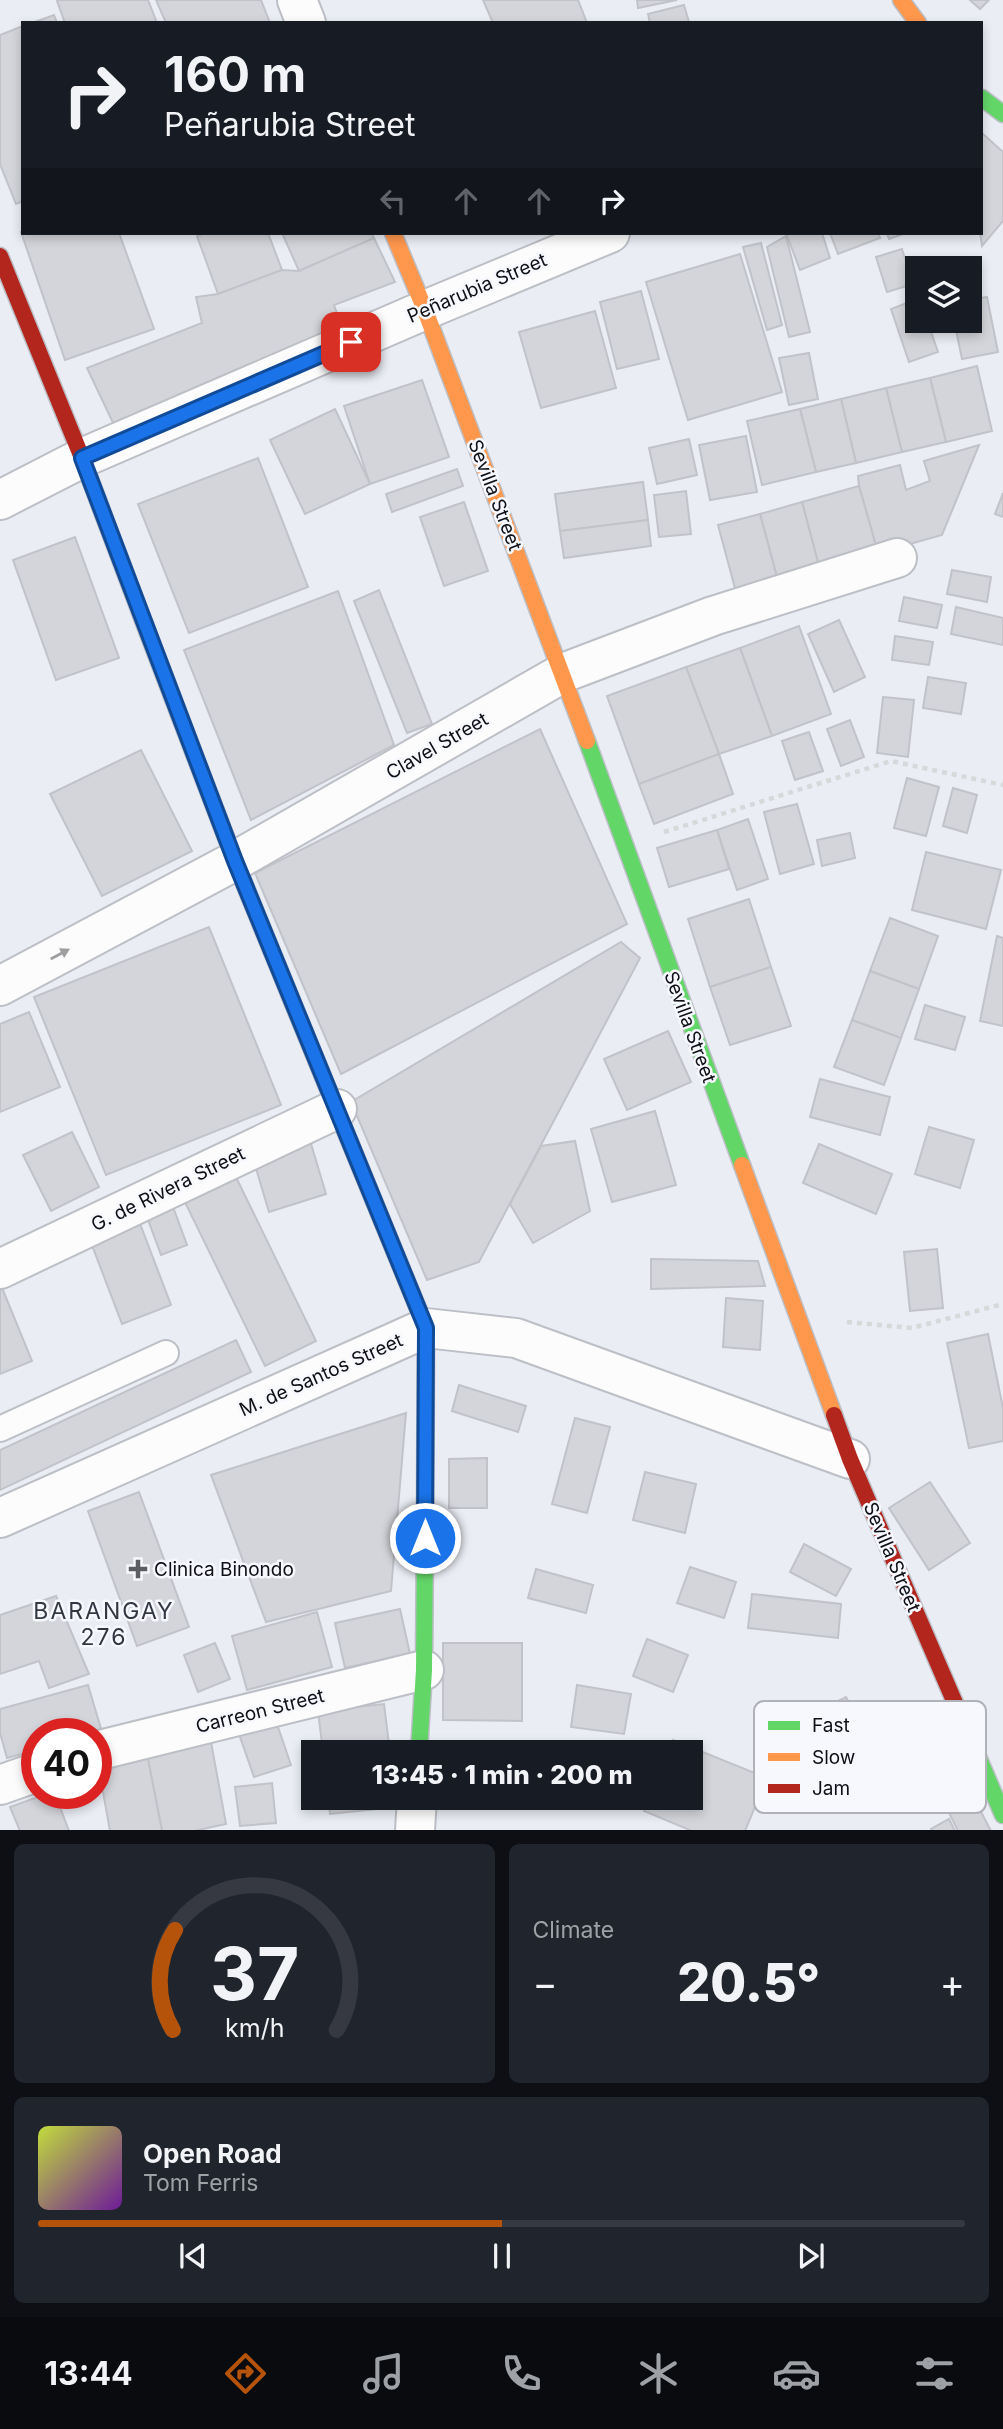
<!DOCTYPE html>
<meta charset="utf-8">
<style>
body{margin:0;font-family:Inter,sans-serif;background:#20242c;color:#f1f3f6;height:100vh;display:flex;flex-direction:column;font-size:26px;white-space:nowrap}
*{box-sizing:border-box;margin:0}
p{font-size:23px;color:#9ea1a6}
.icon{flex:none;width:38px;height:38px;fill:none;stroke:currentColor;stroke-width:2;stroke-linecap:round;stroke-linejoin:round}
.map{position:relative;height:1830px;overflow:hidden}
.panel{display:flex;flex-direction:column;gap:14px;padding:14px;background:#0d0f14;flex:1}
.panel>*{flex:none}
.top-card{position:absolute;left:21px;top:21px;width:962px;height:214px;border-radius:0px;box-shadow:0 4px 10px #0003;background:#171b24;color:#f1f3f6;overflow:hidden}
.controls{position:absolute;left:905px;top:256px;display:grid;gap:14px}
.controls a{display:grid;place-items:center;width:77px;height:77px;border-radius:0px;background:#171b24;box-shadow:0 4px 10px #0003;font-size:35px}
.speed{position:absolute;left:21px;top:1718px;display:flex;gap:14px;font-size:35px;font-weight:700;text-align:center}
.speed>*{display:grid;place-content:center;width:91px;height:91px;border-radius:50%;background:#171b24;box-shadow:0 4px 10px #0003;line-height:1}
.speed .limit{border:10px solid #d22;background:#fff;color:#111}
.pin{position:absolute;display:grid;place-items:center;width:60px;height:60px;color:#fff;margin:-30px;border-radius:14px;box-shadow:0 4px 10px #0006}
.me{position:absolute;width:77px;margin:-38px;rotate:0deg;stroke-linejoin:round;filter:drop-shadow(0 0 5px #0008)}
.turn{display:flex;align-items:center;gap:24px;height:147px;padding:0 28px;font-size:32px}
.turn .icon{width:91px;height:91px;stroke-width:2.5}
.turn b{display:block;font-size:49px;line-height:60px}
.lanes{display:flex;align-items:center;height:66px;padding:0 28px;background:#0003;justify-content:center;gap:35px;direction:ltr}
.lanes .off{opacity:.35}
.big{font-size:52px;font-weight:800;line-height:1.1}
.panel .widget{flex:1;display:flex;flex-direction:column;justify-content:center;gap:10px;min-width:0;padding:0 24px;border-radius:10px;background:#20242c}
.panel .dial{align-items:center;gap:0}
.dial svg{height:182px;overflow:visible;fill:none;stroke:#363941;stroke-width:7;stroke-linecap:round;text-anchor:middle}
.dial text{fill:#f1f3f6;stroke:none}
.song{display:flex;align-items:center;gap:21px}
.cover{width:84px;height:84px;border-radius:10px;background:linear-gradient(135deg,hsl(70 70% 55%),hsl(280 70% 35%))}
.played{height:7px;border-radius:4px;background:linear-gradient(90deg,#b45309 50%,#363941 50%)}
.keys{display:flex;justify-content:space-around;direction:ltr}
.heat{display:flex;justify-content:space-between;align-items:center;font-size:38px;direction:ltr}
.panel .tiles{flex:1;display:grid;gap:14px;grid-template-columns:1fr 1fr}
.widget:last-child{grid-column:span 2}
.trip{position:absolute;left:301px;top:1740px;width:402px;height:70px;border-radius:0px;background:#171b24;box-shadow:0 4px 10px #0003;font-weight:800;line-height:70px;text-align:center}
.tab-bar{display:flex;height:112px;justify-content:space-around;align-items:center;background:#090b0e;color:#9ea1a6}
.tab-bar .icon{width:49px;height:49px}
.tab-bar .active{color:#b45309}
.tab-bar b{font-size:32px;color:#f1f3f6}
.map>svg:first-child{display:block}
.building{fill:#d3d5da;stroke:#c1c3c9;stroke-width:2}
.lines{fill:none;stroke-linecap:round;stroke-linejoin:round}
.lane-casing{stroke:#bcbfc5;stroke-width:28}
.street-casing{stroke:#bcbfc5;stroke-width:42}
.fast-casing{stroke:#bcbfc5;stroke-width:19}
.slow-casing{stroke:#bcbfc5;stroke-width:19}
.jam-casing{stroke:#bcbfc5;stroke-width:19}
.path{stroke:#d6d8da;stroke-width:4.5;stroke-dasharray:5 5;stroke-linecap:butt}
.lane{stroke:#fcfcfd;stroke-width:24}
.street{stroke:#fcfcfd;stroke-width:38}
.fast{stroke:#63d668;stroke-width:16}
.slow{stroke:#ff974d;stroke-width:16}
.jam{stroke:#b3261e;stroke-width:16}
.oneway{fill:#9d9ea0}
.route-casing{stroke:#114b97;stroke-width:18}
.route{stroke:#1a73e8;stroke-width:12}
.poi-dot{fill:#5b5d63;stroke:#f6f8fe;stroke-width:2.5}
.labels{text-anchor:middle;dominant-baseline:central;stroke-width:5;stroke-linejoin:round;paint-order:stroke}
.street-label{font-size:19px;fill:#0e1015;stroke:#f6f8fe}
.poi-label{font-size:19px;fill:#0e1015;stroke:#f6f8fe;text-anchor:start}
.quarter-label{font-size:23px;letter-spacing:2px;fill:#323742;stroke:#f6f8fe}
.key{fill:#f6f8fe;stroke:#b0b2b8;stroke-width:2}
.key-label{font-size:19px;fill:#0e1015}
</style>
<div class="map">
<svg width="1003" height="1831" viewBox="0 0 1003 1831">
<rect width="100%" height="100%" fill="#eaedf4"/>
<g class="building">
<path d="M59,0H148L157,23H65L57,1Z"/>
<path d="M156,0H261L270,23H166Z"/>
<path d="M483,0H578L587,23H493Z"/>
<path d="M637,0H677L638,8Z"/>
<path d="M970,0H989L980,9Z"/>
<path d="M684,5L689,22L650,23L648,14Z"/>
<path d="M54,15L57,23H32Z"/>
<path d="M23,26V201L16,204L0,164V35Z"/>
<path d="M982,133L1003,152V221L982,246L980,233H982Z"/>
<path d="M21,232L119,233L154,329L65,360Z"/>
<path d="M206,233H268L282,270L218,294L197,236Z"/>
<path d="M282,233H371L374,238L299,271Z"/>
<path d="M786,233H822L830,258L800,270Z"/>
<path d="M830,233H878L880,238L838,254Z"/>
<path d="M887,233H906L889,239Z"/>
<path d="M786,236L810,332L789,337L767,247Z"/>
<path d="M374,238L395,282L334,305L343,330L115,427L87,368L202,323L196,297L218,294L282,270L299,271Z"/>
<path d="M761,243L782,325L767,330L743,247Z"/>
<path d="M902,249L913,284L887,292L876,257Z"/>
<path d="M740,254L782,392L688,420L646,282Z"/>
<path d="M641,291L659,359L617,369L600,302Z"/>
<path d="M987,297L998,352L962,359L954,320H970V300Z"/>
<path d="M917,299V320H927L938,352L909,362L891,309Z"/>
<path d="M595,311L616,388L541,408L519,332Z"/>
<path d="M809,353L818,399L789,405L779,358Z"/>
<path d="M977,366L992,431L946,442L930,378Z"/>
<path d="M930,378L946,442L902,452L886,388Z"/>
<path d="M422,380L449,457L370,484L344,406Z"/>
<path d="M886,388L902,452L856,463L841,399Z"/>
<path d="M841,399L856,463L816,472L800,409Z"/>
<path d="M335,409L370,484L305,514L270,440Z"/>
<path d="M800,409L816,472L762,485L747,421Z"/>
<path d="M746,436L757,492L710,500L699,445Z"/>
<path d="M689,439L697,475L657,484L649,448Z"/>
<path d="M979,445L942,535L878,553L859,486L858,476L900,465L906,490L930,481L924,461Z"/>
<path d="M258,458L308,587L189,633L138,504Z"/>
<path d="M457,469L463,486L392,512L386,494Z"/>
<path d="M643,482L648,520L560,531L555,494Z"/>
<path d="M859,486L878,553L820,570L802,502Z"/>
<path d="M686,491L691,534L659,537L654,495Z"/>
<path d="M1003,493V517L995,514Z"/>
<path d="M464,502L488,571L444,586L420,517Z"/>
<path d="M802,502L820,570L778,581L760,514Z"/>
<path d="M760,514L778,581L736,592L718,525Z"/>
<path d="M648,520L651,546L564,558L560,531Z"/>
<path d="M75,537L119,658L56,680L13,560Z"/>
<path d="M952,570L991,577L987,602L947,594Z"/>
<path d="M379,590L432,724L407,733L354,601Z"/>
<path d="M338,591L394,745L251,820L184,650Z"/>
<path d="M904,597L942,605L937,628L899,621Z"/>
<path d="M956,607L1003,618V645L951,634Z"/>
<path d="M839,620L865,677L834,692L808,634Z"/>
<path d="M799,626L831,714L772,736L740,648Z"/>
<path d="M895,636L933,642L929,665L892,660Z"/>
<path d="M740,648L772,736L719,754L686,667Z"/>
<path d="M686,667L719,754L639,784L607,696Z"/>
<path d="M928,677L966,683L961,714L923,708Z"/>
<path d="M883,697L914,700L908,757L877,753Z"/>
<path d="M850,720L864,757L841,766L827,729Z"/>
<path d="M540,729L627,924L341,1074L255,873Z"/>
<path d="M809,732L823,771L795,780L782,741Z"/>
<path d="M141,750L192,851L102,896L50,794Z"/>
<path d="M719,754L733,794L654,824L639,784Z"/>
<path d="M907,778L939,787L926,836L894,828Z"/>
<path d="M953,788L977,795L967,833L943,826Z"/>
<path d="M797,804L814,864L780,874L764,812Z"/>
<path d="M748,819L768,879L737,890L717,830Z"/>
<path d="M717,830L729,869L669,887L657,848Z"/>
<path d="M850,833L855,858L822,866L817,840Z"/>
<path d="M926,852L1001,870L986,929L912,910Z"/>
<path d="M749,899L771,967L710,987L688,919Z"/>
<path d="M890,918L938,936L919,989L870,971Z"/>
<path d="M209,927L281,1105L106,1175L34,997Z"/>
<path d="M997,936L1003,938V1026L980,1021Z"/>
<path d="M621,942L640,958L479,1262L427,1280L351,1102Z"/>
<path d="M771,967L791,1026L730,1045L710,987Z"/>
<path d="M870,971L919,989L901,1038L852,1020Z"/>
<path d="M925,1005L965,1017L955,1050L915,1039Z"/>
<path d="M29,1012L60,1087L0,1112V1024Z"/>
<path d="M852,1020L901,1038L884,1085L834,1067Z"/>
<path d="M668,1031L691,1082L627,1110L604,1059Z"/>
<path d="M820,1079L890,1097L880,1135L810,1117Z"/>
<path d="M655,1111L676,1185L612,1202L591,1129Z"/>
<path d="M929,1127L974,1140L960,1188L915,1174Z"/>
<path d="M72,1132L99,1187L51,1211L23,1155Z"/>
<path d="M309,1137L326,1194L269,1212L252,1155Z"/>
<path d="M575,1141L590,1211L533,1243L510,1204L541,1146Z"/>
<path d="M819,1144L892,1174L876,1214L803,1183Z"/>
<path d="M232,1169L316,1341L265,1366L181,1194Z"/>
<path d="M169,1196L187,1245L161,1255L143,1206Z"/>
<path d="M139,1221L171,1305L122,1324L90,1240Z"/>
<path d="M937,1249L943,1308L910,1311L904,1252Z"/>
<path d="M651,1259L758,1261L765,1286L651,1289Z"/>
<path d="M0,1283L32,1361L0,1374Z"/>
<path d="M726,1298L763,1301L760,1350L723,1347Z"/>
<path d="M988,1334L1003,1408V1441L969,1448L947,1343Z"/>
<path d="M236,1340L251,1372L0,1490V1450Z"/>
<path d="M459,1385L526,1406L518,1432L452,1411Z"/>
<path d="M406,1413L391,1591L266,1622L211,1475Z"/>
<path d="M575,1418L610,1427L587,1513L552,1504Z"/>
<path d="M487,1458V1508H449V1459Z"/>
<path d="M645,1472L696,1484L685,1533L633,1520Z"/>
<path d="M930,1482L970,1543L929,1570L889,1508Z"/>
<path d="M139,1492L189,1627L137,1646L88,1511Z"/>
<path d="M804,1544L851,1569L836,1596L790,1572Z"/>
<path d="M690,1567L736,1582L724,1618L677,1603Z"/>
<path d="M536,1569L593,1585L586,1613L528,1598Z"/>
<path d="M752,1594L841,1604L838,1638L748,1628Z"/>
<path d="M56,1596L89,1674L49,1688L39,1661L0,1674V1615Z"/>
<path d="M400,1609L410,1654L345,1668L335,1623Z"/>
<path d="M317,1612L332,1667L247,1690L232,1636Z"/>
<path d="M647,1639L688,1655L673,1692L633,1676Z"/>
<path d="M215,1643L230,1679L198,1692L184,1655Z"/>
<path d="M443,1643H522V1721L443,1720Z"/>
<path d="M88,1685L102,1732L92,1734H37V1750L7,1758L0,1733V1709Z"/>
<path d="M577,1685L631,1694L624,1734L571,1727Z"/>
<path d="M846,1697L876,1756L835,1778L804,1718Z"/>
<path d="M384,1704L390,1752H323L318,1711Z"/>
<path d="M276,1721L291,1765L254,1777L239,1734Z"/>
<path d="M673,1740L767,1778L745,1831H692L644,1811L649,1797H691V1752H668Z"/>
<path d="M211,1742L226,1824L194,1831H162L147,1754Z"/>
<path d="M147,1754L162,1831H110L98,1764Z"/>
<path d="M964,1779L991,1831H958L939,1792Z"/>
<path d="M272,1783L276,1823L240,1826L235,1787Z"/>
<path d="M46,1794H55L69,1831H20L10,1807Z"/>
<path d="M328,1797H395L396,1807L330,1814Z"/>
<path d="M949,1819L955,1831H932L931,1829Z"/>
</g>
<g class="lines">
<defs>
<path id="lane" d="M0,1429L166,1353"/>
<g id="street">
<path d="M297,0L306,23"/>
<path d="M0,500L82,458L425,310L610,233"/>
<path d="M0,986L235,861L563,673L713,616L897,558"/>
<path d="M0,1269L337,1109"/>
<path d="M0,1518L426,1328L516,1338L850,1459"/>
<path d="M96,1751L424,1670"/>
<path d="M0,1785L37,1772"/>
<path d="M415,1831L417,1797"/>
</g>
<g id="fast">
<path d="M982,98L1003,114"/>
<path d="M143,620L235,861L301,1023"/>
<path d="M587,741L742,1165"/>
<path d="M955,1703L1003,1815"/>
<path d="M419,1752L424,1670L425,1531"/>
</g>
<g id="slow">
<path d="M901,0L918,23"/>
<path d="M393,233L425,310L587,741"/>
<path d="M301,1023L426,1328L425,1531"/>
<path d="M742,1165L834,1415"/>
</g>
<g id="jam">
<path d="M0,256L82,458L143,620"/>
<path d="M834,1415L850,1459L955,1703"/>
</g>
</defs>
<use href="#lane" class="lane-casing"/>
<use href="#street" class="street-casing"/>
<use href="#fast" class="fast-casing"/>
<use href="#slow" class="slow-casing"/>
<use href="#jam" class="jam-casing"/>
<g class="path">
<path d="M664,832L891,761L1003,785"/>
<path d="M847,1322L912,1328L1003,1304"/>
</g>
<use href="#lane" class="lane"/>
<use href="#street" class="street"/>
<use href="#fast" class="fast"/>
<use href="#slow" class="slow"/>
<use href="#jam" class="jam"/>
</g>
<defs><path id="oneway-solid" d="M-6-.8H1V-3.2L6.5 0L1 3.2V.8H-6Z" transform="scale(1.75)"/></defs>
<use class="oneway" href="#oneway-solid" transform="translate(60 954) rotate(-28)"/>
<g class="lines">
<defs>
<path id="route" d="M351,342L82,458L235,861L426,1328L425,1538"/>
</defs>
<use href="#route" class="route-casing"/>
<use href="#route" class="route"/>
</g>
<path class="poi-dot" d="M134.5 1558.5h7v7h7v7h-7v7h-7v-7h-7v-7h7z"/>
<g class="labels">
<g class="street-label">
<text transform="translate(477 288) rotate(-23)">Peñarubia Street</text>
<text transform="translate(495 495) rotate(69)">Sevilla Street</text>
<text transform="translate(437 746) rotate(-30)">Clavel Street</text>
<text transform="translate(690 1027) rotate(70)">Sevilla Street</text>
<text transform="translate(168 1189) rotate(-26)">G. de Rivera Street</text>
<text transform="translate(321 1375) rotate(-24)">M. de Santos Street</text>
<text transform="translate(892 1557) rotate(67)">Sevilla Street</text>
<text transform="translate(260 1711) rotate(-14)">Carreon Street</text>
</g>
<g class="poi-label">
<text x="154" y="1569">Clinica Binondo</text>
</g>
<g class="quarter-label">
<text x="104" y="1611">BARANGAY<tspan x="104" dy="26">276</tspan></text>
</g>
</g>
<rect x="754" y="1701" width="232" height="112" rx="10" class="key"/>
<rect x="768" y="1721" width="32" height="9" fill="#63d668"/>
<rect x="768" y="1753" width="32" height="8" fill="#ff974d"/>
<rect x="768" y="1784" width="32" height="9" fill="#b3261e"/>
<g class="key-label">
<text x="812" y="1732">Fast</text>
<text x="812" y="1764">Slow</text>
<text x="812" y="1795">Jam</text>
</g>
</svg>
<div class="controls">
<a><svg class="icon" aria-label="layers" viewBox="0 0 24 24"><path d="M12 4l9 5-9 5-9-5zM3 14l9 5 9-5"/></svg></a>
</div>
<div class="speed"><div class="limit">40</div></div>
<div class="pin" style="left:351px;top:342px;background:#d93025"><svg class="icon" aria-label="arrive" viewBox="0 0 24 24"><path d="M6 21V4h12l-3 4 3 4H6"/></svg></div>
<svg class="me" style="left:425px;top:1538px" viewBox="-20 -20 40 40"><circle r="17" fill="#1a73e8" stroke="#fff" stroke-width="3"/><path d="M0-11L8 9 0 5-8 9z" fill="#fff"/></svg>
<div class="trip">13:45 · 1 min · 200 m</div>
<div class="top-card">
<div class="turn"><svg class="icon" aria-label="right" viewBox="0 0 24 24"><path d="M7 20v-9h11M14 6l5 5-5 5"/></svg><div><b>160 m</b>Peñarubia Street</div></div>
<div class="lanes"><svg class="icon off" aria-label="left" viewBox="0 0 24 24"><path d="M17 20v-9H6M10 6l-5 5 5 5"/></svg><svg class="icon off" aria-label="ahead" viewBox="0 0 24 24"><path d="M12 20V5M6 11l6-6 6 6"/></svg><svg class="icon off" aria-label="ahead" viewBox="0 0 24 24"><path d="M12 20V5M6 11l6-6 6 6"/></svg><svg class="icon" aria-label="right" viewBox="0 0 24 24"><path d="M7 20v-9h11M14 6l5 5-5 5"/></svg></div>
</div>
</div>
<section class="panel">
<div class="tiles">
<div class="widget dial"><svg viewBox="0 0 100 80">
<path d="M14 69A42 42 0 1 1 86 69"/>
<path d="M14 69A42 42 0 0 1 15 25" stroke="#b45309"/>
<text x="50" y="56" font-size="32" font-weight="700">37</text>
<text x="50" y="72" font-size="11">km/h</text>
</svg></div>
<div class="widget"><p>Climate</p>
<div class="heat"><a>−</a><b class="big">20.5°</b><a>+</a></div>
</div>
<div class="widget">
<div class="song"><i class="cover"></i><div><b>Open Road</b><p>Tom Ferris</p></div></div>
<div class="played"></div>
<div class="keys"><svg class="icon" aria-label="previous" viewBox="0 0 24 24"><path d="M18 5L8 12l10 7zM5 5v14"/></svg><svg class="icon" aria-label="pause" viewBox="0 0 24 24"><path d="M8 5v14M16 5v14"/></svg><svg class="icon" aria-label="next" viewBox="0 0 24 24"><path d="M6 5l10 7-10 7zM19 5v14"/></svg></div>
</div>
</div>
</section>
<nav class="tab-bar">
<b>13:44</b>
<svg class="icon active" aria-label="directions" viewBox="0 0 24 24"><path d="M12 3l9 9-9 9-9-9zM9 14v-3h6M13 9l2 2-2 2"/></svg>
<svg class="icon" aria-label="music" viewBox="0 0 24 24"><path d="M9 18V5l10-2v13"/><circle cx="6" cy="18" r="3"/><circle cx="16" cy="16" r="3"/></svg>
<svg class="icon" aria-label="phone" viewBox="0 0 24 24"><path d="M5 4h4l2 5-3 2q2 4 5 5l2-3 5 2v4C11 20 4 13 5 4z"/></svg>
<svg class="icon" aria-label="climate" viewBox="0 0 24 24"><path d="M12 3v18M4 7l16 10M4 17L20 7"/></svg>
<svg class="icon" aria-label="car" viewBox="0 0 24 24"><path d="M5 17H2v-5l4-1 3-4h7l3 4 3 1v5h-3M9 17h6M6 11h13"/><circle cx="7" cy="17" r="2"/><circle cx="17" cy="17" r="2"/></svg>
<svg class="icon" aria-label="filters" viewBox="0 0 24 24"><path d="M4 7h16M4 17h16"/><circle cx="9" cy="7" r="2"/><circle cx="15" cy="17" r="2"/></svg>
</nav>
